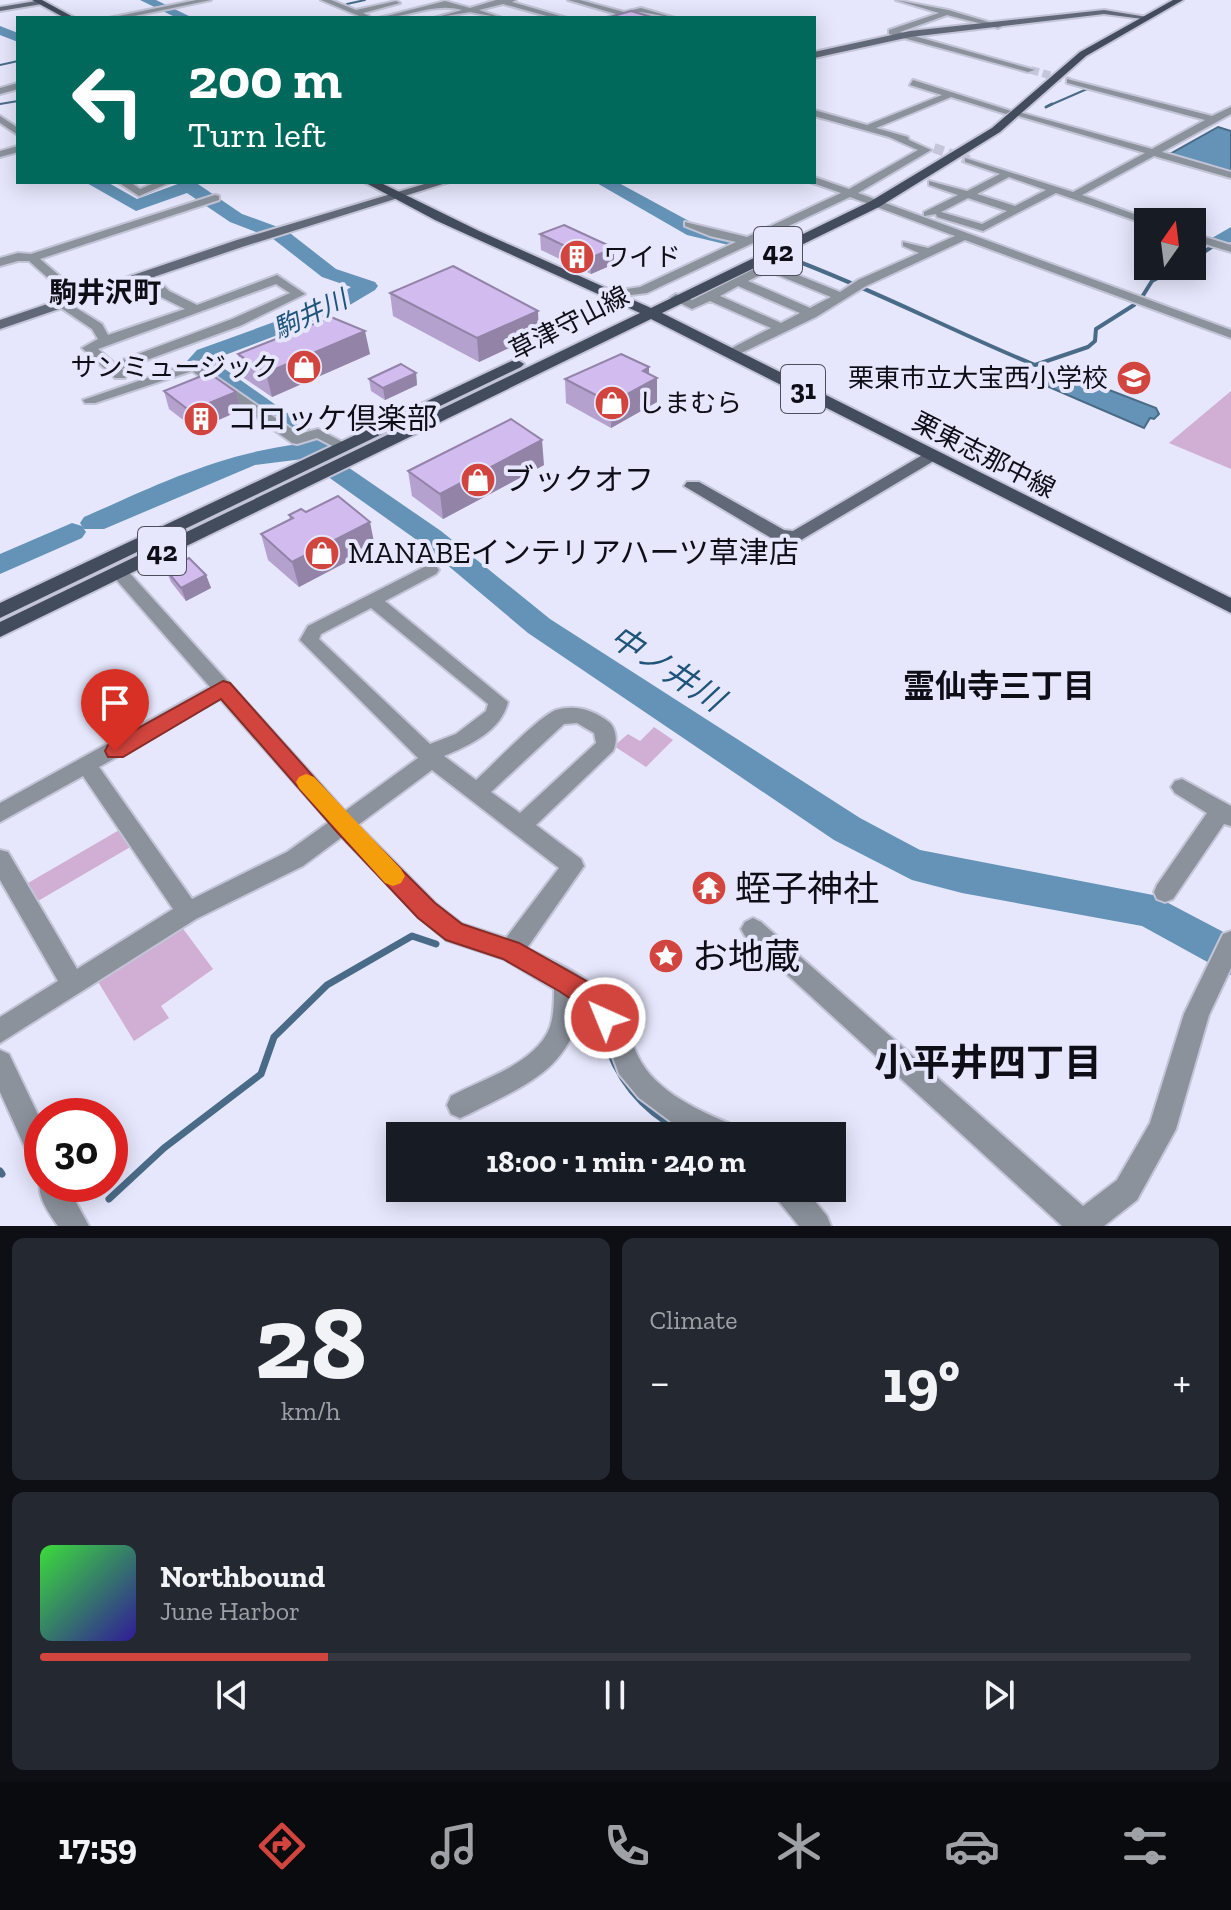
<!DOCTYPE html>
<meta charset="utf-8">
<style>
body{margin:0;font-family:"Zilla Slab","Noto Sans JP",serif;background:#242831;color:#f1f3f6;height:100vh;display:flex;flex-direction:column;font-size:30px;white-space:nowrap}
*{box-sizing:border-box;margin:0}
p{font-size:26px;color:#9ea1a6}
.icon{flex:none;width:44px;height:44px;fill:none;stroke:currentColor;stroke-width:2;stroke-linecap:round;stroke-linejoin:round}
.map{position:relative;height:1226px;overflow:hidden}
.side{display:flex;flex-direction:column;gap:12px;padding:12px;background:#0d0f14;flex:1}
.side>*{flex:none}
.hud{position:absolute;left:16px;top:16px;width:800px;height:168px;border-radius:0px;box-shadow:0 4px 20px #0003;background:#00695c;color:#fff;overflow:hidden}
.needle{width:52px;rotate:14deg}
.fabs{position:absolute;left:1134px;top:208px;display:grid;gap:16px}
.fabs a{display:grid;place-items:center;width:72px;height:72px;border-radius:0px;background:#171b24;box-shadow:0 4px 20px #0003;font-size:40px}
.speed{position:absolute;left:24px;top:1098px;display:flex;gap:16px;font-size:40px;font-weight:700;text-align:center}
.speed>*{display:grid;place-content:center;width:104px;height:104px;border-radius:50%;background:#171b24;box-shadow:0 4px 20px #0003;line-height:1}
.speed .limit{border:12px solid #d22;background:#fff;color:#111}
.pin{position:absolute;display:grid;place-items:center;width:68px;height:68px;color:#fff;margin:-82px -34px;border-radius:50% 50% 50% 0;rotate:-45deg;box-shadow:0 0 8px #0007}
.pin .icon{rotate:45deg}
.me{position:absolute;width:88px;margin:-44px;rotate:316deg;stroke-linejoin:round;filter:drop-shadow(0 0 6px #0008)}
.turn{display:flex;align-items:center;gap:28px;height:168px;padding:0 40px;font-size:36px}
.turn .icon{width:104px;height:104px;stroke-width:2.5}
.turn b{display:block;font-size:56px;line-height:68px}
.big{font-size:60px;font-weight:700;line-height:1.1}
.side .card{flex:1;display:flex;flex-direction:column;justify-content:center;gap:12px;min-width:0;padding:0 28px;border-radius:12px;background:#242831}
.side .dial{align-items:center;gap:0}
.dial b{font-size:104px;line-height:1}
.song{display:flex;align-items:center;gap:24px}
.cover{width:96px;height:96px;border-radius:12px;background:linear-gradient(135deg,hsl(120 70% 55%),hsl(250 70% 35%))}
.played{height:8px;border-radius:4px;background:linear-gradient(90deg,#d2443e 25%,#363941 25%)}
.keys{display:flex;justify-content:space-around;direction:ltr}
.heat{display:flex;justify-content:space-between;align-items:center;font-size:44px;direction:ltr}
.side .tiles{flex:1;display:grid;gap:12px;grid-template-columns:1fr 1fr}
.card:last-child{grid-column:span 2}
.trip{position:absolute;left:386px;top:1122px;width:460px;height:80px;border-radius:0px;background:#171b24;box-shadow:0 4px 20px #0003;font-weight:700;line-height:80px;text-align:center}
.tab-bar{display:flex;height:128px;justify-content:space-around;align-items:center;background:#090b0e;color:#9ea1a6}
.tab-bar .icon{width:56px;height:56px}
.tab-bar .selected{color:#d2443e}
.tab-bar b{font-size:36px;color:#f1f3f6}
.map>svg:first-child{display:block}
.green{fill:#d1aed3}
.water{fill:#6493b7;stroke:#4a6b87;stroke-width:2}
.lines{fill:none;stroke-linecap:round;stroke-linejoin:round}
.stream-far3{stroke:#4a6b87;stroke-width:2}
.stream-far2{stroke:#4a6b87;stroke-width:3}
.stream-far1{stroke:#4a6b87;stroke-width:4}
.stream{stroke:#4a6b87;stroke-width:7}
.river{fill:#6493b7;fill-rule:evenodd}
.street-tunnel-far1{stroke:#c6c6da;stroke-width:8;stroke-dasharray:8 4;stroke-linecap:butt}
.street-tunnel{stroke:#c6c6da;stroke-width:10;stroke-dasharray:10 5;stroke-linecap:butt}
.street-casing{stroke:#c3c4d7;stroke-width:4}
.secondary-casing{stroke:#c3c4d7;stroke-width:4}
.primary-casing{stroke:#c3c4d7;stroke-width:4}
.street{fill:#8c929c;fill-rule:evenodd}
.secondary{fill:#616877;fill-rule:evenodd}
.primary{fill:#434c5c;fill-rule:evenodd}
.wall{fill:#b4a1ce}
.shaded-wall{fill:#9283a7}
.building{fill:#d1bbef;stroke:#9283a7;stroke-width:2}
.route{fill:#d2443e;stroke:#882c28;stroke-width:2}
.slow{fill:#f59e0b}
.labels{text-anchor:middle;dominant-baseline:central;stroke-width:8;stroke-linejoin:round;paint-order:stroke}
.far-poi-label{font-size:26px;fill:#0e0e17;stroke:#e6e7fc;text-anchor:start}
.far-water-label{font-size:26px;font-style:italic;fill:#1e5479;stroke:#e6e7fc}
.far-street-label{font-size:26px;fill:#0e0e17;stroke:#e6e7fc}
.shield{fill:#e6e7fc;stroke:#4f4f5c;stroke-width:2}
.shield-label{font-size:28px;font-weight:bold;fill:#0e0e17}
.far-quarter-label{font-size:28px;font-weight:bold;fill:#0e0e17;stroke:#e6e7fc}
.poi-label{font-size:30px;fill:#0e0e17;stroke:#e6e7fc;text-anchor:start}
.water-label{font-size:32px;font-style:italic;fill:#1e5479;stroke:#e6e7fc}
.neighbourhood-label{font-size:32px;font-weight:bold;fill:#0e0e17;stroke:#e6e7fc}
.near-poi-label{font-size:36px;fill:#0e0e17;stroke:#e6e7fc;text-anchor:start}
.near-neighbourhood-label{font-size:38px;font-weight:bold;fill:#0e0e17;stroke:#e6e7fc}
</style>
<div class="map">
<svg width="1231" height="1226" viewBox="0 0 1231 1226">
<rect width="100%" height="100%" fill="#e6e7fc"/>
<g class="green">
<path d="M1231,391V469L1169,443Z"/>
<path d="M654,727L673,740L646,767L614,746L628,734L640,741Z"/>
<path d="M121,829L132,846L38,901L28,883Z"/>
<path d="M181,926L213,969L161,1006L169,1018L134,1041L97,980Z"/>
</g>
<g class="water">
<path d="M1218,127L1231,131V171L1170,154Z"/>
<path d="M1060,371L1156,408L1159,414L1154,419L1150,418L1144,428L1042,384Z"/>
</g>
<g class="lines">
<g class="stream-far3">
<path d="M331,0L337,2"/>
<path d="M347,4L365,0"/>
<path d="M444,18L459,14"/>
<path d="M0,65L18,61"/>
<path d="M0,104L18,101"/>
<path d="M1048,106L1087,89L1127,99"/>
</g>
<path class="stream-far2" d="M1046,107L1052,104"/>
<g class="stream-far1">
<path d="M789,258C873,289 952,331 1035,365L1088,347L1095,341L1096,329L1134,305"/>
<path d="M1192,260L1213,246"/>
<path d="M1142,297L1152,281L1180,266"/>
</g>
<g class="stream">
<path d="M609,1050C624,1090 654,1120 694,1136"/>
<path d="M0,1171L2,1174"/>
<path d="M109,1199L164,1148L261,1074L274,1037L327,985L412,936L436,944"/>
</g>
<g class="river">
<path d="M140,0H156L193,18H177Z"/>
<path d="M0,26L18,33V42L0,35Z"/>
<path d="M85,182H107L137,199L183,182H195L242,214L286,230L336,269L375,282L378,286L375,290L338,312L212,360L327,441L331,446L326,452L441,531L550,619L860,818L920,850L1153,895L1231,936V975L1142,926L962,893L912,880L834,840L528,633L421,543L303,459L255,465L104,529H84L80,523L84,517C159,484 218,454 300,444L187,361L197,350L324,304L351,287L322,277L272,238L230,222L187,193L136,211Z"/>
<path d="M595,182H617L700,227L748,238L751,242L741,248L687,235Z"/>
<path d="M1231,227V242L1219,248L1212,246V238Z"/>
<path d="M72,523L82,526L86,532L82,538L0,574V554Z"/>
</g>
<path class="street-tunnel-far1" d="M1031,70L1070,81"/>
<path class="street-tunnel" d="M934,148L969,160"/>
<defs>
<g id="street">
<path d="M196,0H211L125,18H109Z"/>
<path d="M321,0H331L356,10L396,1L400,3L363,13L369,16L364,18Z"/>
<path d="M496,0H516L512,2L567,18H554L503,4L479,10L502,18L470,12L434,18L462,10C433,2 408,18 379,18L445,1L470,8Z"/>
<path d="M568,0H580L624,12L641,8L675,18L641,12L606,18L616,14Z"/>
<path d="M896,0L948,10L1002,26L998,28L947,15L900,32L1035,70L1028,72L889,34V30L939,13Z"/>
<path d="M1067,79L1212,116L1231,107V114L1162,152L1231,172V178L1154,156L1082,195L1156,222H1148V225L1056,193L983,231L937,217L936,214L924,216V212L958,195L929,185V181L967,191L1000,174L965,162V158L1073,192L1145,153L1015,115V111L1152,149L1205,120L1067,83ZM1009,177L1046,190L1015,206L977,194ZM968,198L1007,211L982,224L941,212Z"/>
<path d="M913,80L1011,111L1006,114L951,97L876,128L908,137L909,140L931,150L858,193L1231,330V338L965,240L866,286L816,317L731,358L724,354L726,351L771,328L710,301L692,309L670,298L676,294L692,300L758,267L750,262L756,258L840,292L858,280L919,253L903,246V242L928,248L955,236L850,197L647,293L607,298V292L640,287L736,242L710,236L685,226V222L747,237L841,193L810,182H814V177L849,189L918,150L889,137L814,116V110L867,125L942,95L910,85ZM768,271L831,297L810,308L748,281ZM738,286L800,313L781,323L720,296Z"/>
<path d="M18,83V89L0,94V88Z"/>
<path d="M0,116L18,128V135L0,123Z"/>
<path d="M18,146V152L0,157V151Z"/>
<path d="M118,182H130L140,189L157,182H171L139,196Z"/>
<path d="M215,195L219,196V200L40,259L82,295V301H74L29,261H18L0,266V258L18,253L31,254Z"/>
<path d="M1192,233L1231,245V252L1192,240Z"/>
<path d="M149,271L169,291L197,305L277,275L305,294L242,325L122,369L127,375L125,378H115L82,348L98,339L92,329L55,304L65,301L102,324L108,335L185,309L161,297L143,275ZM276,284L290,293L232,319L114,363L98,349Z"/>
<path d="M194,362L299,434L318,429L352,447L344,452L317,438L297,444L292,443L192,371L95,403H85L83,400Z"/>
<path d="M430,564L436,566L439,570L436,574L385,601L508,702C501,731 470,745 444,756L476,780C492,766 539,716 556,710C575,704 594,710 609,722C616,728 618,742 613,751L536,825L581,859L584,866L527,948C549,960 579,971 596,988C616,1008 626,1031 638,1056C655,1092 701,1112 736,1126L740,1136H690L639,1098L619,1074L610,1049L579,1004C575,1069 519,1088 469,1114L460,1118L451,1114L447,1105L451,1096C482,1079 536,1064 550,1027C554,1015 554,1001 554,989L504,959L446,940L419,917L342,837L303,866L196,919L0,1043V1017L58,981L0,880V850L8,852L77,969L173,909L83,776L0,822V803L210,687L113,576L110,572L113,568H125L345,811L418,758L300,640L308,626ZM371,608L488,704L486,711L456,734L430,744L319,639L321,634ZM220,699L329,822L287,852L192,899L99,767ZM577,723L594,733L596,743L520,813L491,792L564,724ZM432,770L559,868L506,938L462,924L435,903L358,825Z"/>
<path d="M1182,779L1231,806V826L1224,824L1173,899L1165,902L1157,899L1154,892L1157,885L1207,813L1175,793L1171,787L1175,781Z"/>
<path d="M753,918L761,922L1083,1206L1117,1180L1150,1123L1184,1014L1223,934L1231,931V968L1209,1015L1176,1129L1137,1200L1104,1226H1062L745,936L741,929L745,922Z"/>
<path d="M0,1050L9,1054L42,1123V1167L32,1163L0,1092Z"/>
<path d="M42,1174V1184H66L89,1226H58C47,1210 34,1193 42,1174Z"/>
<path d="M772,1188H804L827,1216L831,1226H799L776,1198Z"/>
</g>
<g id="secondary">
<path d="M42,0V4L0,11V7Z"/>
<path d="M1104,10L1147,17L1143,19L1104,14L910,37L814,58V52L910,31Z"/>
<path d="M431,182H449L245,246L0,329V320L237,240Z"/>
<path d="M931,450L939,455L937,459L796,543L773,539L684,486L687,482H699L784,530L793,531Z"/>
</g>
<g id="primary">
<path d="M32,0H42L75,18H65Z"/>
<path d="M1173,0H1183L1086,56L1000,132L879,207L662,313L1231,598V613L651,319L0,637V622L640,313L435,220L364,182H379L479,231L651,308L871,201L992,128L1080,52Z"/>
<path d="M516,359L524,364L521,367L0,618V603Z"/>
</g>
</defs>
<use href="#street" class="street-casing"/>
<use href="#secondary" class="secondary-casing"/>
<use href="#primary" class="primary-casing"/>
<use href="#street" class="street"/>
<use href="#secondary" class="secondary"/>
<use href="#primary" class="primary"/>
</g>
<g class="wall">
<path d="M540,234L614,264L591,274L541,250Z"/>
<path d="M390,293L539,334L479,362L393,316Z"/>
<path d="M238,354H370L272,397L244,378Z"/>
<path d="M416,373L417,385L385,400L371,391L369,379Z"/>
<path d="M649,374L657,402L611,428L566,403L565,379Z"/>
<path d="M164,391L236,392L241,410L196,430L169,409Z"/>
<path d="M544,465L443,519L412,496L408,471Z"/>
<path d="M306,512L375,547L299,587L268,560L261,534L290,520L289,515Z"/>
<path d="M166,570L206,575L211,588L186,601L171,582Z"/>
</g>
<g class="shaded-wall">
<path d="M614,248V264L591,274L590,258Z"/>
<path d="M538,311L539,334L479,362L477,338Z"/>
<path d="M365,331L370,354L272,397L266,373Z"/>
<path d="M649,367V383L657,378V402L611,428V403L643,371Z"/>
<path d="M416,373L417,385L385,400L383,388Z"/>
<path d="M236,392L241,410L196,430L190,411Z"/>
<path d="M542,440L544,465L443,519L440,494Z"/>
<path d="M370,522L375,547L299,587L292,562Z"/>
<path d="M206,575L211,588L186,601L181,588Z"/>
</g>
<g class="building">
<path d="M631,11L655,18H607Z"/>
<path d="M564,225L614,248L590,258L540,234Z"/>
<path d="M453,266L538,311L477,338L390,293Z"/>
<path d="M331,317L365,331L266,373L238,354Z"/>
<path d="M621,354L649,367L643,371L657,378L611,403L565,379Z"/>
<path d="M401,364L416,373L383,388L369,379Z"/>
<path d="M209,373L236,392L190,411L164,391Z"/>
<path d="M511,419L542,440L440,494L408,471Z"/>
<path d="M338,496L370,522L292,562L261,534L293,518L289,515L301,509L306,512Z"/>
<path d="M189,558L206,575L181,588L166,570Z"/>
</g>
<path class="route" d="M223,681L230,683L352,820L435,903L462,924L519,943L595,986L618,1018L614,1026L605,1030L596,1026L577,1003L559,991L503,959L446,940L418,918L337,832L221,699L123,757H108L105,751L108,745Z"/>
<path class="slow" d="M306,774L314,777L401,869L405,876L401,883L393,886L385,883L299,788L296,782L299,777Z"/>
<defs>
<symbol id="building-disc" viewBox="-11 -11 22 22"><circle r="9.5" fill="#d2443e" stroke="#e6e7fc"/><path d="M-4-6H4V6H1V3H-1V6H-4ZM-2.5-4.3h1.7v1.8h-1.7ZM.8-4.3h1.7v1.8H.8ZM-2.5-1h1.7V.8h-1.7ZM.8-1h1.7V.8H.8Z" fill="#fff"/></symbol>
<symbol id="shop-disc" viewBox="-11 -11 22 22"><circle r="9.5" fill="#d2443e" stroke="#e6e7fc"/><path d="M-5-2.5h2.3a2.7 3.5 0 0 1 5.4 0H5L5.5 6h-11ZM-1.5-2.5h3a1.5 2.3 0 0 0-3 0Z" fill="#fff"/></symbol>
<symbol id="school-disc" viewBox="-11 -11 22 22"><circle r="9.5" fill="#d2443e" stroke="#e6e7fc"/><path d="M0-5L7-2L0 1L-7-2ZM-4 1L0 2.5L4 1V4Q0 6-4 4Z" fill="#fff"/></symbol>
<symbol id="temple-disc" viewBox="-11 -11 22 22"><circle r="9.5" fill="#d2443e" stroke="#e6e7fc"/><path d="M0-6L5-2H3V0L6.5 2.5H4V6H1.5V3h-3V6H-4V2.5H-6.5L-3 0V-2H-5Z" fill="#fff"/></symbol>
<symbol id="sight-disc" viewBox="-11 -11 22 22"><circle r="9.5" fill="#d2443e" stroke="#e6e7fc"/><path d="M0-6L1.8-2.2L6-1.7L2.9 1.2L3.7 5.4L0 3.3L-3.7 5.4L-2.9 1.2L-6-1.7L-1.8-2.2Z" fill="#fff"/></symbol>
</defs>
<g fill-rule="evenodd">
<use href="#building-disc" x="557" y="237" width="40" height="40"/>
<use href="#shop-disc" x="284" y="347" width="40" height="40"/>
<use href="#school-disc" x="1114" y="358" width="40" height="40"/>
<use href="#shop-disc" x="592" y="383" width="40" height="40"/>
<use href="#building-disc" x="181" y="399" width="40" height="40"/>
<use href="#shop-disc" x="458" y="460" width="40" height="40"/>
<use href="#shop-disc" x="302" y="533" width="40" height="40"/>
<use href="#temple-disc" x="689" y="868" width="40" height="40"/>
<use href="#sight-disc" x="646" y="936" width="40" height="40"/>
</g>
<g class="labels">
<g class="far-poi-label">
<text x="603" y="257">ワイド</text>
<text x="278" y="367" text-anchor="end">サンミュージック</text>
<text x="1108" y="378" text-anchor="end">栗東市立大宝西小学校</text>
<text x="638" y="403">しまむら</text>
</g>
<g class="far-water-label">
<text transform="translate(310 314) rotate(-25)">駒井川</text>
</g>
<g class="far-street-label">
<text transform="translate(569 323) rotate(-27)">草津守山線</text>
<text transform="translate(984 455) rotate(27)">栗東志那中線</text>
</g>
<g class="shield">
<rect x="754" y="227" width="48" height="48" rx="6"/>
<rect x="781" y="365" width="44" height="48" rx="6"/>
<rect x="138" y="527" width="48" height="48" rx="6"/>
</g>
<g class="shield-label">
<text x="778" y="251">42</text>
<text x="803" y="389">31</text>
<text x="162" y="551">42</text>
</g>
<g class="far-quarter-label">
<text x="105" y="292">駒井沢町</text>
</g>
<g class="poi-label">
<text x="227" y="419">コロッケ倶楽部</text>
<text x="504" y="480">ブックオフ</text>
<text x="348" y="553">MANABEインテリアハーツ草津店</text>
</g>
<g class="water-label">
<text transform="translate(667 668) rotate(33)">中ノ井川</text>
</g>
<g class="neighbourhood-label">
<text x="999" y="686">霊仙寺三丁目</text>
</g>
<g class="near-poi-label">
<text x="735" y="888">蛭子神社</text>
<text x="692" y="956">お地蔵</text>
</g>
<g class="near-neighbourhood-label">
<text x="988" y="1063">小平井四丁目</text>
</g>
</g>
</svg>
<div class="fabs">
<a><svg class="needle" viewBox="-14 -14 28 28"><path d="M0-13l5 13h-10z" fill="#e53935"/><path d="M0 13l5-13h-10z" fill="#9ea1a6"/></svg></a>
</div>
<div class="speed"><div class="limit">30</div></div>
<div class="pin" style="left:115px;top:751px;background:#d93025"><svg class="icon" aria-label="arrive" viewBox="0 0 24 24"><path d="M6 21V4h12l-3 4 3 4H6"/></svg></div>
<svg class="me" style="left:605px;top:1018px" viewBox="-20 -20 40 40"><circle r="17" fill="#d2443e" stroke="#fff" stroke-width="3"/><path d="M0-11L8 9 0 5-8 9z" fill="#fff"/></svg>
<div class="trip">18:00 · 1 min · 240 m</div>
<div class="hud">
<div class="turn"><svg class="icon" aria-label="left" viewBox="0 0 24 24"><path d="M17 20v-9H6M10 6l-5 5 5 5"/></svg><div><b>200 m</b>Turn left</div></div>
</div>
</div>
<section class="side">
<div class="tiles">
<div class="card dial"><b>28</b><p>km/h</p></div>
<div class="card"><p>Climate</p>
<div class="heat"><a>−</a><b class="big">19°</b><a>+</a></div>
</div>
<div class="card">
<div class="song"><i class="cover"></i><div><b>Northbound</b><p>June Harbor</p></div></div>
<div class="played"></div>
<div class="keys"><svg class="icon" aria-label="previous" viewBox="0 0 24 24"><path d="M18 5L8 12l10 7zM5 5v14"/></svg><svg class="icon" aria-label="pause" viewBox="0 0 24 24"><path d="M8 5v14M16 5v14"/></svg><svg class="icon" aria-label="next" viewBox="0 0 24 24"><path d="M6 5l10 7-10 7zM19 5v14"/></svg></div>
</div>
</div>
</section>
<nav class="tab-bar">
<b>17:59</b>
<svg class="icon selected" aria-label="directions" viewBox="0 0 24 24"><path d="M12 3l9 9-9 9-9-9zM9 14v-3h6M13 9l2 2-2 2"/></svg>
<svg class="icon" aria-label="music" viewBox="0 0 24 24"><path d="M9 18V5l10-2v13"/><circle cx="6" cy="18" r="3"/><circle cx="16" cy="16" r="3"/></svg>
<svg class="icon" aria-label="phone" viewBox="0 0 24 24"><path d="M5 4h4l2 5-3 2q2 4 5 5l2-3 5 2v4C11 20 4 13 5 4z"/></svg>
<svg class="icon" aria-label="climate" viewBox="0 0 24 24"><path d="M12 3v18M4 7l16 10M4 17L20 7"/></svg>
<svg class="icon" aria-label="car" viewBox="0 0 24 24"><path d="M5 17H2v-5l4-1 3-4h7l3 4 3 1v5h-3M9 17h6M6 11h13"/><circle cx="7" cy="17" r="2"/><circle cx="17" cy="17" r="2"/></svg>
<svg class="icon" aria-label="filters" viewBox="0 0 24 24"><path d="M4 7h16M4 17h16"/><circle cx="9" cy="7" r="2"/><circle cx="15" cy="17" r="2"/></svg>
</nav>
